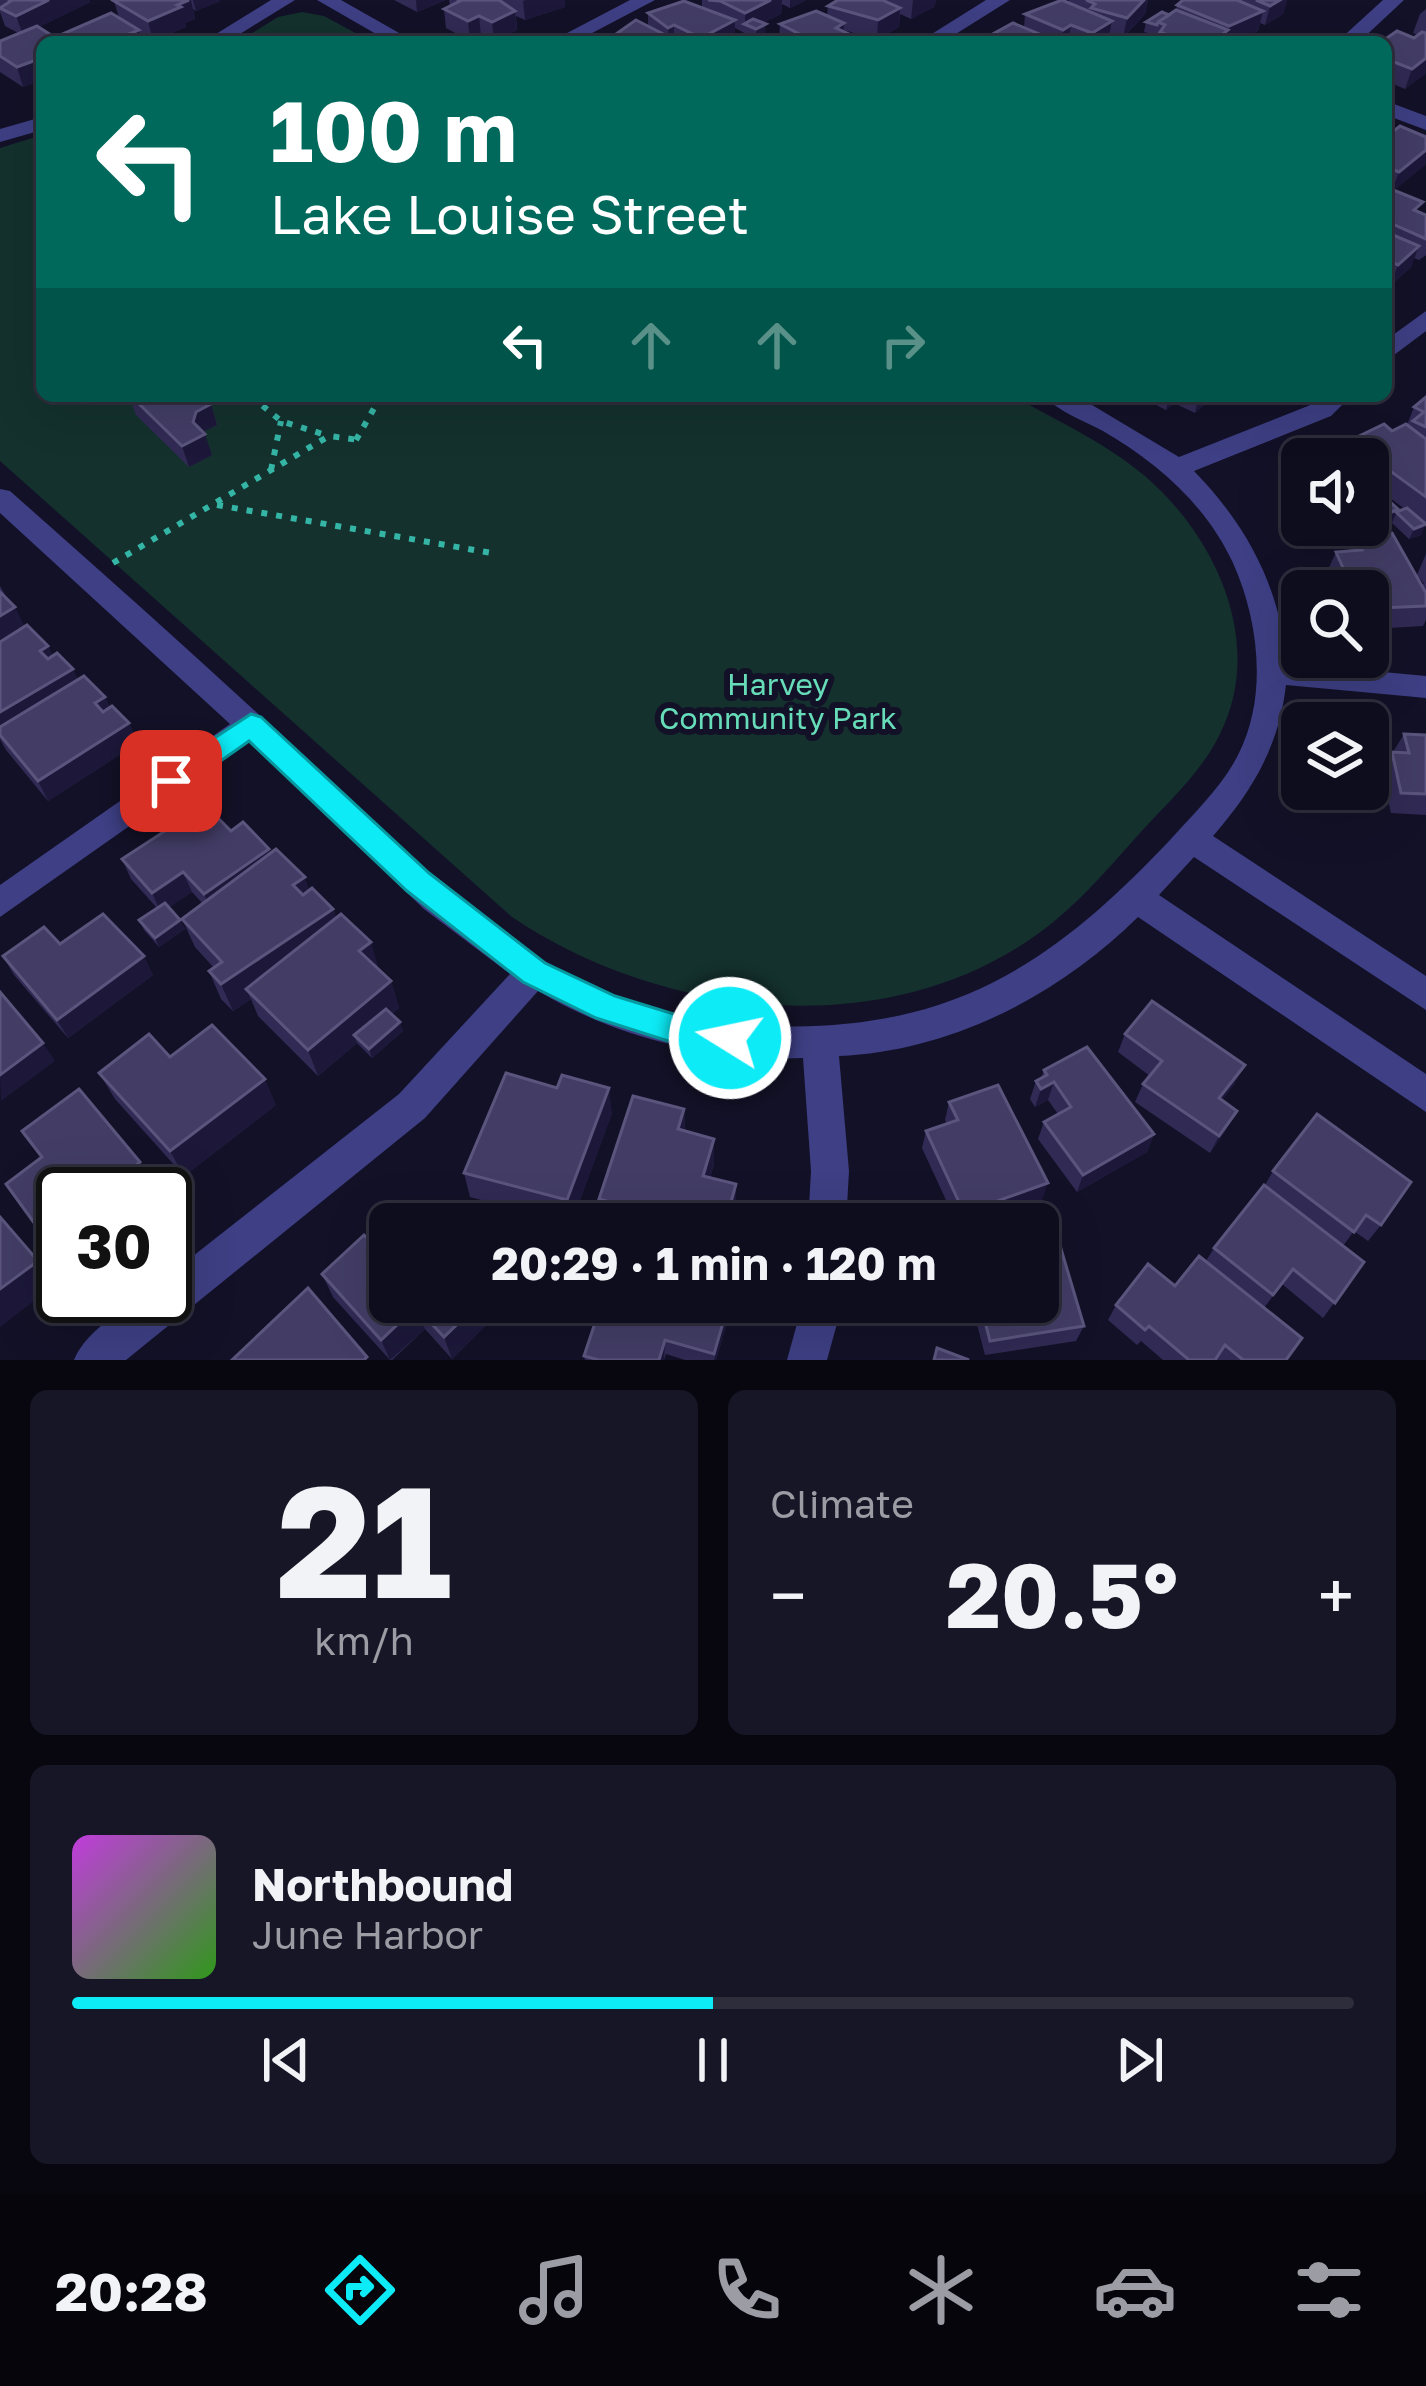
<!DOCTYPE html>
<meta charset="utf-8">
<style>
body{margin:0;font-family:"Golos Text",sans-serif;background:#171626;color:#f1f3f6;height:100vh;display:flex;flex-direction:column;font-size:45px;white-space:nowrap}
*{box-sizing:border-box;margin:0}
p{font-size:39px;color:#9b9ca4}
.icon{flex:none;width:66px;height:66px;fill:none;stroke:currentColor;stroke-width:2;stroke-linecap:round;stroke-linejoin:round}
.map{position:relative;height:1360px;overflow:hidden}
.drawer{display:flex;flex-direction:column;gap:30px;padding:30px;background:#080710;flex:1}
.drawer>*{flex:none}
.hud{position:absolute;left:36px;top:36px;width:1356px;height:366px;border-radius:18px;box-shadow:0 12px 48px #0002,0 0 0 3px #2e2d3b;background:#00695c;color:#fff;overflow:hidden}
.tools{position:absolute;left:1281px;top:438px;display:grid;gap:24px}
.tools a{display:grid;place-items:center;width:108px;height:108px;border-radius:18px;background:#0e0d1d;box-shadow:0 12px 48px #0002,0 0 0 3px #2e2d3b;font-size:60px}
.speed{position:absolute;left:36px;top:1167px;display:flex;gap:24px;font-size:60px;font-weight:700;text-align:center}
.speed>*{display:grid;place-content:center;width:156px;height:156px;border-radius:50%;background:#0e0d1d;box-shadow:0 12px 48px #0002,0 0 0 3px #2e2d3b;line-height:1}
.speed .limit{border:6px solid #111;border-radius:18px;background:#fff;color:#111}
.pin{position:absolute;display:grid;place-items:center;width:102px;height:102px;color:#fff;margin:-51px;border-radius:24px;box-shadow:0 6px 18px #0006}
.me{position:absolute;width:132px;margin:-66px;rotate:280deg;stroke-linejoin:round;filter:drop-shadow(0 0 9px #0008)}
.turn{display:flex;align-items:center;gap:42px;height:252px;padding:0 36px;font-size:54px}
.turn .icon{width:156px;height:156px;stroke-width:2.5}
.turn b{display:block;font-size:84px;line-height:102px}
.lanes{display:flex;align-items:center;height:114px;padding:0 36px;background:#0003;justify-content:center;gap:60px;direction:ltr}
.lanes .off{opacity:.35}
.big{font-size:90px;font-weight:700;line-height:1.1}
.drawer .widget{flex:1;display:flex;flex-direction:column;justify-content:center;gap:18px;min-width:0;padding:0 42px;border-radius:18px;background:#171626}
.drawer .dial{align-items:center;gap:0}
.dial b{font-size:156px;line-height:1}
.song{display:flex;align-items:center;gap:36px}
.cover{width:144px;height:144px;border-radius:18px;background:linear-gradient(135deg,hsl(290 70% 55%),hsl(110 70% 35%))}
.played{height:12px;border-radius:6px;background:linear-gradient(90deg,#0cebf6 50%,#2e2d3b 50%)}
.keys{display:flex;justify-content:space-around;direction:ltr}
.heat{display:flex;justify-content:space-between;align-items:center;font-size:66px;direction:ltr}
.drawer .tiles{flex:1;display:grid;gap:30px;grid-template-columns:1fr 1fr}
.widget:last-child{grid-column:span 2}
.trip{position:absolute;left:369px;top:1203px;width:690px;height:120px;border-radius:18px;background:#0e0d1d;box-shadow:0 12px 48px #0002,0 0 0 3px #2e2d3b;font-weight:700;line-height:120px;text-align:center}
.tab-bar{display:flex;height:192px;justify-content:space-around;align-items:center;background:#06050c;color:#9b9ca4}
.tab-bar .icon{width:84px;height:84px}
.tab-bar .active{color:#0cebf6}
.tab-bar b{font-size:54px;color:#f1f3f6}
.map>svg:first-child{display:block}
.green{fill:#14312e}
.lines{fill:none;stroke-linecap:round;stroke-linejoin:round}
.path{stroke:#35b5a6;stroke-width:6;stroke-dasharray:6 9;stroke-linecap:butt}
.street{fill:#3e3f84;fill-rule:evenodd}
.wall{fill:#312a54}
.shaded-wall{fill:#1d183a}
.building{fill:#433d66;stroke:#5b557e;stroke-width:3}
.route{fill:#0cebf6;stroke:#0899a0;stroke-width:3}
.labels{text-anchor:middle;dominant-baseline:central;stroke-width:12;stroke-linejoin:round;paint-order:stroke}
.park-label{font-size:30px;fill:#66dcb8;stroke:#131127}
</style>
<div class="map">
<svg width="1426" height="1360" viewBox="0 0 1426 1360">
<rect width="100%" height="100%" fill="#131127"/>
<g class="green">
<path d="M302,12L324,16L372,42H238L278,17Z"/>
<path d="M42,135V396H1013C1058,421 1106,443 1145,476C1217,538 1266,645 1219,736C1200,774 1167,803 1139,834C1113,863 1087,894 1057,919C903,1047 668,1022 512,917L0,461V148Z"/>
</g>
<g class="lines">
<g class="path">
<path d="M251,396L281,421L329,436"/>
<path d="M356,440L381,396"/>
<path d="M271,470L281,421"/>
<path d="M217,505L497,554"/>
<path d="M113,563L329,436L359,440"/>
</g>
<g class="street">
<path d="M271,0H295L227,42H203Z"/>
<path d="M317,0H341L415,42H390Z"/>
<path d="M630,0H655L575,42H550Z"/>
<path d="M986,0H1010L943,42H919Z"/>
<path d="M1383,0H1404L1359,42H1337Z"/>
<path d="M1386,101L1426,116V130L1386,115Z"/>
<path d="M42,117V130L0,142V129Z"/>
<path d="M1426,311V331L1386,361V340Z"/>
<path d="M1044,396H1077L1179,457L1313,404L1322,396H1351L1331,416L1194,471C1246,524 1281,588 1286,663L1426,676V698L1286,685C1279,746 1253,790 1213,836L1426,976V1010L1194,857L1159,895L1426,1074V1112L1138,917C1059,995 952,1051 839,1056L849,1171L846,1224H808L811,1171L803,1058C714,1062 615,1037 538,991L425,1118L126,1360H74C85,1331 135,1296 165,1296V1278L399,1094L510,974L424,909L249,742L0,917V885L230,724L0,513V489L10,491C106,576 203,662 297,750C394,840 490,949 617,996C708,1029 816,1036 910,1013C1019,986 1095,919 1170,840C1193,814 1222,787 1238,755C1268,697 1259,621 1233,563C1206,505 1158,463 1103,431C1084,421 1059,412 1044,396Z"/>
<path d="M803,1302H843L827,1360H787Z"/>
</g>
</g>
<g class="wall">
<path d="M0,0H89L90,2L39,27L42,42V79L23,87L0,72V41L20,34L5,26L0,12Z"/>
<path d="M119,0H220V1L196,11L193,9L195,19L185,23L186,27L153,41L140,33L142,42H62L60,35L119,18L114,1Z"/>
<path d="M394,0H446L417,12Z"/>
<path d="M449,0H565V7L525,20L516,16L517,30L494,42L481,36L470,41L446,28L444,9L450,6Z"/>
<path d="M702,0H806L790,8L782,4L781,14L763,23L765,34L756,39L735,28V40L731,42H606L648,26V13L702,8Z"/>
<path d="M838,0H936L934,7L911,19L900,14L899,27L877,40L844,30L849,42H779L780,24L827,16L828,6Z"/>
<path d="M1069,0H1148L1145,14L1123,38L1109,34L1108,40L1105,42H990L991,35L1024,27L1025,14L1068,3Z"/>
<path d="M1183,0H1287L1283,14L1265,25L1260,23L1258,31L1232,42H1153L1155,35L1144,32L1146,22L1169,15L1176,10L1177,5Z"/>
<path d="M1426,9V73L1405,89L1386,81V42L1414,38L1418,35L1413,33L1420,14Z"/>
<path d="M1386,126L1426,137V164L1394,190L1419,212L1426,215V255L1419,260L1414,258L1411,267L1390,286L1386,284Z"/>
<path d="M129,396H202L211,404L217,425L203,432L212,455L189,467L136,415Z"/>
<path d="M1139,396H1214L1195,413L1174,403L1166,410Z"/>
<path d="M1426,397V525L1424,523L1421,535L1409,539L1392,523L1389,530L1382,533L1421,584H1424L1417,575L1426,554V620L1423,626L1372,629L1368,620V591H1335L1327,572L1336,552L1349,551L1354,537L1347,531L1328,539L1311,525H1368V482L1398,509L1397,512L1405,509L1368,482V459H1342L1349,441L1392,431L1407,425L1414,407Z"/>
<path d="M1302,463V517L1292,508L1297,493L1291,486L1299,465Z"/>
<path d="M0,586L24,627L53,656L73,669L77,679L105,697L110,708L129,723L138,743L48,801L6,750L0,739Z"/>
<path d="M1404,734L1426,735V815L1391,813L1381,772Z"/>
<path d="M231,831L269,849L270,854L309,890L333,909L336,918L379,969L391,981L399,1008L392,1014L403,1031L372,1058L357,1043L318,1076L258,1016L251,999L233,1011L221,999L209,971L214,968L195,947L182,919L203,904L192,892L169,907L180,920L185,929L159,947L144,930L139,920L157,908L131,879L122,859Z"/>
<path d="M60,944L153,975L68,1038L14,975L3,956Z"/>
<path d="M1125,1034L1235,1083L1222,1100L1227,1128L1210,1153L1135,1102L1143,1084L1150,1076L1118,1052Z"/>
<path d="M1044,1070L1154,1134L1147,1152L1077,1192L1038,1139L1044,1122L1058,1114L1048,1100L1035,1107L1030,1099L1036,1081L1041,1078Z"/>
<path d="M99,1073L276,1105L184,1176L115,1099Z"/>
<path d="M557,1088L612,1113L571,1224L470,1197L464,1173Z"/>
<path d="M949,1102L1042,1200L974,1224H957L922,1148L926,1131L947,1124L945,1120Z"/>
<path d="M684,1109L685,1131L714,1139V1164L710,1178L736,1184L735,1209L731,1224L602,1223L599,1199Z"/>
<path d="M1317,1114L1381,1225L1368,1241L1354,1231L1343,1246L1364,1262L1323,1318L1282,1284L1264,1308L1286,1360H1163L1141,1341L1137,1345L1108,1320L1116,1305L1175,1286L1206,1261L1214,1248L1265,1185L1273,1171Z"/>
<path d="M322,1274L390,1302H501L502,1309L452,1359L425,1329L392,1360H390L333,1297Z"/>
<path d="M949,1302H1038L1084,1326L1076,1341L985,1355L975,1317L954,1320Z"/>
<path d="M730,1313L716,1360H685L666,1354L664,1360H585L584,1356Z"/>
</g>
<g class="shaded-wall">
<path d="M49,0H89L90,2L23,35L16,16Z"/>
<path d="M191,0L195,19L185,23L186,27L153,41L148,21L177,5Z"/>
<path d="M193,0H220V1L196,11Z"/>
<path d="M416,0H446L417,12Z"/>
<path d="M526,0H565V7L525,20L523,1Z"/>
<path d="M771,0H782L781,14L754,28L745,24V13Z"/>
<path d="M790,0H806L790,8Z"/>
<path d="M913,0H936L934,7L911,19Z"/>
<path d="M1144,0H1148L1145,14L1123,38L1127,18Z"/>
<path d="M1280,0H1287L1283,14L1265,25L1270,6Z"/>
<path d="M900,8L899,27L877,40L878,20Z"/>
<path d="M515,11L517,30L494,42L492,22Z"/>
<path d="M1263,11L1258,31L1232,42H1218L1220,36L1228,30L1229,26Z"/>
<path d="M479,16L481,36L470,41L468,21Z"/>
<path d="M735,20V40L731,42H701V38Z"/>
<path d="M1112,21L1108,40L1090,42L1092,33Z"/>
<path d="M844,23L843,38L849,34V42H835L836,28Z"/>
<path d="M766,24L765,34L756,39V29Z"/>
<path d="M674,25V42H669L668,28Z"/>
<path d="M1071,25L1068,42H1061L1063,30Z"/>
<path d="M139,30L142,42H109Z"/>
<path d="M41,57L42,79L23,87L17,67Z"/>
<path d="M1426,58V73L1405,89L1412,69Z"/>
<path d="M1426,150V164L1391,193L1399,172Z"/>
<path d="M1419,246L1411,267L1390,286L1398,265Z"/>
<path d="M1169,396H1176L1174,403L1166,410Z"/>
<path d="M1199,396H1214L1195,413Z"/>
<path d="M211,404L217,425L203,432L205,434L212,455L189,467L182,446L196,412Z"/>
<path d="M1398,509L1389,530L1361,543L1370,522Z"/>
<path d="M1426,524L1421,535L1409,539L1414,529Z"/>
<path d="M1333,525H1349L1347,531L1328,539Z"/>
<path d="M15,607L30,638L0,655V616Z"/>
<path d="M48,646L58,666L40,651Z"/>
<path d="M73,669L82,689L0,735V712Z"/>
<path d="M105,697L114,717L104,724L95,703Z"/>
<path d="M129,723L138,743L48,801L38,781Z"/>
<path d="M269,849L276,868L212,913L204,894Z"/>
<path d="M183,872L192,892L161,913L152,893Z"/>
<path d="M305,877L314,905L293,885Z"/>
<path d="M333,909L342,937L246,989L251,999L233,1011L221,984Z"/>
<path d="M180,920L185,929L159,947L155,938Z"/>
<path d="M371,942L379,970L359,951Z"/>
<path d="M144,956L153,975L68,1038L57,1020Z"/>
<path d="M391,981L399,1008L360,1041L354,1035L357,1043L318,1076L308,1050Z"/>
<path d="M400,1022L403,1031L372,1058L369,1049Z"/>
<path d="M43,1043L55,1061L1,1101L0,1075Z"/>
<path d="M1245,1065L1235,1083L1210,1116L1219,1098Z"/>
<path d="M265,1079L276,1105L184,1176L170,1151Z"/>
<path d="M1054,1082L1048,1100L1035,1107L1041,1089Z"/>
<path d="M609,1088L612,1113L571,1224L567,1200Z"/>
<path d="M684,1109L685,1134L678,1129Z"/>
<path d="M1237,1111L1227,1128L1210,1153L1219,1136Z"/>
<path d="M1154,1134L1147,1152L1077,1192L1083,1175Z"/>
<path d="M714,1139V1164L703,1200V1176Z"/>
<path d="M140,1162L155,1187L146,1194H100Z"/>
<path d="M1048,1183L1042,1200L974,1224H961L964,1213Z"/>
<path d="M736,1184L735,1209L731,1224H725Z"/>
<path d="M63,1241V1262L53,1249Z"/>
<path d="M38,1261L56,1284L0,1327V1289Z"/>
<path d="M480,1302H501L502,1309L452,1359L444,1337Z"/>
<path d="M729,1302L730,1313L716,1360H714Z"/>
<path d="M416,1307L425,1329L390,1360L381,1340Z"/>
<path d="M665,1340L664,1360H659Z"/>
</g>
<g class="building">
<path d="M8,0H49L16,16L0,8L11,1Z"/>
<path d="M119,0H189L177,5L181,7L148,21L114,1Z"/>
<path d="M457,0H499L515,11L492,22L479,16L468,21L444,9L460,1Z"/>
<path d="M708,0H771L745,13L720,1Z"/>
<path d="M838,0H882L900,8L878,20L828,6Z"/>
<path d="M1062,0L1112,21L1092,33L1071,25L1063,30L1025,14Z"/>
<path d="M1086,0H1144L1127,18L1091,8L1095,4Z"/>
<path d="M1183,0H1237L1263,11L1229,26L1177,5Z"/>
<path d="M1256,0H1280L1270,6Z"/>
<path d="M684,1L735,20L701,38L674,25L668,28L648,13Z"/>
<path d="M1176,10L1228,30L1220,36L1228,39L1223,42H1186L1160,32L1165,25L1158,22Z"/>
<path d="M816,11L844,23L836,28L849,34L836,42H815L780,24Z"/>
<path d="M1162,12L1169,15L1158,22L1157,25L1146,22Z"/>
<path d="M111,13L139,30L109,42H74L60,35Z"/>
<path d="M753,19L766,24L756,29L744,24Z"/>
<path d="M636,20L679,42L606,41Z"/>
<path d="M1013,23L1049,38L1043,42H991L997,38L991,35Z"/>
<path d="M37,26L62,42H42V58L17,67L0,56V41Z"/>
<path d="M1397,31L1414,38L1422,32L1426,33V58L1412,69L1386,59V52L1390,50L1386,48V42H1381Z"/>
<path d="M748,37L765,42H739Z"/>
<path d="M1386,126L1395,130L1400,126L1426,137V150L1399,172L1386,167Z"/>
<path d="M1386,187L1423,202L1414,210L1426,215V239L1386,221Z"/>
<path d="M1386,232L1419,246L1398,265L1386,260Z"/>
<path d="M131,396H202L211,404L196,412L193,422L205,434L182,446Z"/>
<path d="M1426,397V427L1413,421L1424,412L1414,407Z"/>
<path d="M1384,424L1392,431L1406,424L1426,439V497L1349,441Z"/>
<path d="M1332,451L1341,459H1313Z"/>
<path d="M1368,482L1398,509L1370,522L1368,521Z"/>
<path d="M1407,508L1426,524L1414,529L1396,512Z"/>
<path d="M1392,533L1426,593V606L1381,608L1372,589L1353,590L1336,552L1362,550L1355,535Z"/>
<path d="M0,592L15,607L0,616Z"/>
<path d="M27,625L48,646L40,651L48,659L57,653L73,669L0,712V642Z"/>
<path d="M84,676L105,697L95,703L103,712L112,706L129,723L38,781L0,735V727Z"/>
<path d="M1404,734L1426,735V794L1401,793L1392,752L1409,753Z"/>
<path d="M205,805L231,831L243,822L269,849L204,894L183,872L152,893L122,859Z"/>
<path d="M276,849L305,877L293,885L303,895L312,888L333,909L221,984L209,971L222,962L182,919Z"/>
<path d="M165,903L180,920L155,938L139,920Z"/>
<path d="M103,914L144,956L57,1020L3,956L44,927L60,944Z"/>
<path d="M341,914L371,942L359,951L391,981L308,1050L246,989Z"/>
<path d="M0,992L43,1043L0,1075Z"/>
<path d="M1152,1001L1245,1065L1219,1098L1237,1111L1219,1136L1143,1084L1162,1061L1125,1034Z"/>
<path d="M386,1009L400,1022L369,1049L354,1035Z"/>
<path d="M212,1025L265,1079L170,1151L99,1073L149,1034L170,1057Z"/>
<path d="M1087,1047L1154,1134L1083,1175L1044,1122L1071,1107L1054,1082L1041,1089L1036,1081L1047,1075L1044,1070Z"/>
<path d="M506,1073L557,1088L562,1075L609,1088L567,1200L464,1173Z"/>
<path d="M998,1085L1048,1183L964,1213L926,1131L958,1120L949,1102Z"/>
<path d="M79,1089L140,1162L100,1194H63V1241L53,1249L6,1184L42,1157L22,1131Z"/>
<path d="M633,1096L684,1109L678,1129L714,1139L703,1176L736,1184L725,1224H691L599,1199Z"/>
<path d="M1317,1114L1411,1182L1381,1225L1366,1215L1354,1232L1273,1171Z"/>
<path d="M1264,1185L1364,1262L1335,1303L1293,1269L1273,1295L1214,1248Z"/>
<path d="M419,1206L436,1224H399Z"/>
<path d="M0,1217L38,1261L0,1289Z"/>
<path d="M1056,1232L1084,1326L990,1341L980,1302H1038V1235Z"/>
<path d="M390,1233V1302H480L444,1337L416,1307L381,1340L322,1274L364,1235L375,1246Z"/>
<path d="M1199,1256L1302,1338L1286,1360H1243L1225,1345L1215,1360H1189L1149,1326L1145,1330L1116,1305L1148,1264L1175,1286Z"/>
<path d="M308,1288L367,1357L364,1360H232Z"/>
<path d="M602,1302H729L714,1354L665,1340L659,1360H599L584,1356Z"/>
<path d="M937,1348L969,1360H934Z"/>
</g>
<path class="route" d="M251,714L261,717L429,873L545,963L615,996L690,1019L742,1028L746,1038L742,1048L730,1053L690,1048L596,1018L523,982L407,891L249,741L181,789H161L157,781L161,773Z"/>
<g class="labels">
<g class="park-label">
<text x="778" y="684">Harvey<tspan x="778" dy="34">Community Park</tspan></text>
</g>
</g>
</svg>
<div class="tools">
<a><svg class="icon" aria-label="sound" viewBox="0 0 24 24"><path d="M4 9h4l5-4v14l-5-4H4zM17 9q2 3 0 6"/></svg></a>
<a><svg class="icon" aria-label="search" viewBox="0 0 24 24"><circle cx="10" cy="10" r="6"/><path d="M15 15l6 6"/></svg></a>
<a><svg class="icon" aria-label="layers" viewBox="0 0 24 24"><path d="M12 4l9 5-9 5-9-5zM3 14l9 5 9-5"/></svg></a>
</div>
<div class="speed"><div class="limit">30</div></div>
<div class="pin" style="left:171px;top:781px;background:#d93025"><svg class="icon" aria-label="arrive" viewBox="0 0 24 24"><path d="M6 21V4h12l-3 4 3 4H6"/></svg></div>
<svg class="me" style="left:730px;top:1038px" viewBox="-20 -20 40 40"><circle r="17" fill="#0cebf6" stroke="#fff" stroke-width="3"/><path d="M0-11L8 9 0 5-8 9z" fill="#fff"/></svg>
<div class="trip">20:29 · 1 min · 120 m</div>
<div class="hud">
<div class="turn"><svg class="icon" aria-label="left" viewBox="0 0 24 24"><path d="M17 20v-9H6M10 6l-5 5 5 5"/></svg><div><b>100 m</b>Lake Louise Street</div></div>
<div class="lanes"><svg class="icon" aria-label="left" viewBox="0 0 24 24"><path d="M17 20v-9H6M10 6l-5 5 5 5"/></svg><svg class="icon off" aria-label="ahead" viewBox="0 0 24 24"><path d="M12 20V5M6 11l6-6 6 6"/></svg><svg class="icon off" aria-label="ahead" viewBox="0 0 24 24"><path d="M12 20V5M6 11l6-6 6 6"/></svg><svg class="icon off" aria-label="right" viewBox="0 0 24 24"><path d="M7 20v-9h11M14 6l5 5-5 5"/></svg></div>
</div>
</div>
<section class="drawer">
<div class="tiles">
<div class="widget dial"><b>21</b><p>km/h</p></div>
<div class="widget"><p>Climate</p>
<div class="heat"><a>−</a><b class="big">20.5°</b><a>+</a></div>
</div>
<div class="widget">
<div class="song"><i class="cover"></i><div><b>Northbound</b><p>June Harbor</p></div></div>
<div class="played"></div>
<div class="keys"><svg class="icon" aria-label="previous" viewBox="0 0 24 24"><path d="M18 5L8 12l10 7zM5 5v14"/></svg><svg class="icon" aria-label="pause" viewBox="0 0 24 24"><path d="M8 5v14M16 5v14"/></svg><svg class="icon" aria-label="next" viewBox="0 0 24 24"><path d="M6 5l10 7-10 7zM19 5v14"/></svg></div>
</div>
</div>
</section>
<nav class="tab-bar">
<b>20:28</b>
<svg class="icon active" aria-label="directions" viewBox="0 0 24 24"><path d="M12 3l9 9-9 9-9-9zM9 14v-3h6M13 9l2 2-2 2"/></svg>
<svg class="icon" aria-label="music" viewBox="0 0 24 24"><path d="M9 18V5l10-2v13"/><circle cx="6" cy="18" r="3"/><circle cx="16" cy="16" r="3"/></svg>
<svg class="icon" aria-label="phone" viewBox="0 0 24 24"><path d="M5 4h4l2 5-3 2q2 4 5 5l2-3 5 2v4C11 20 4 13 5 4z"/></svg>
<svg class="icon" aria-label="climate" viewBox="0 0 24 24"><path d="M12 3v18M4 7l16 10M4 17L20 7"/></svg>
<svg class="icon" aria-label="car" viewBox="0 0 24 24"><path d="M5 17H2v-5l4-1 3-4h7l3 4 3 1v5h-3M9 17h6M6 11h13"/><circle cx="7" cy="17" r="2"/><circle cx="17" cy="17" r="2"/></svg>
<svg class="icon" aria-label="filters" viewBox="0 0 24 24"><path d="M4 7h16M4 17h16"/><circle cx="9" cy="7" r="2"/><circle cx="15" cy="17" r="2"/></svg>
</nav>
